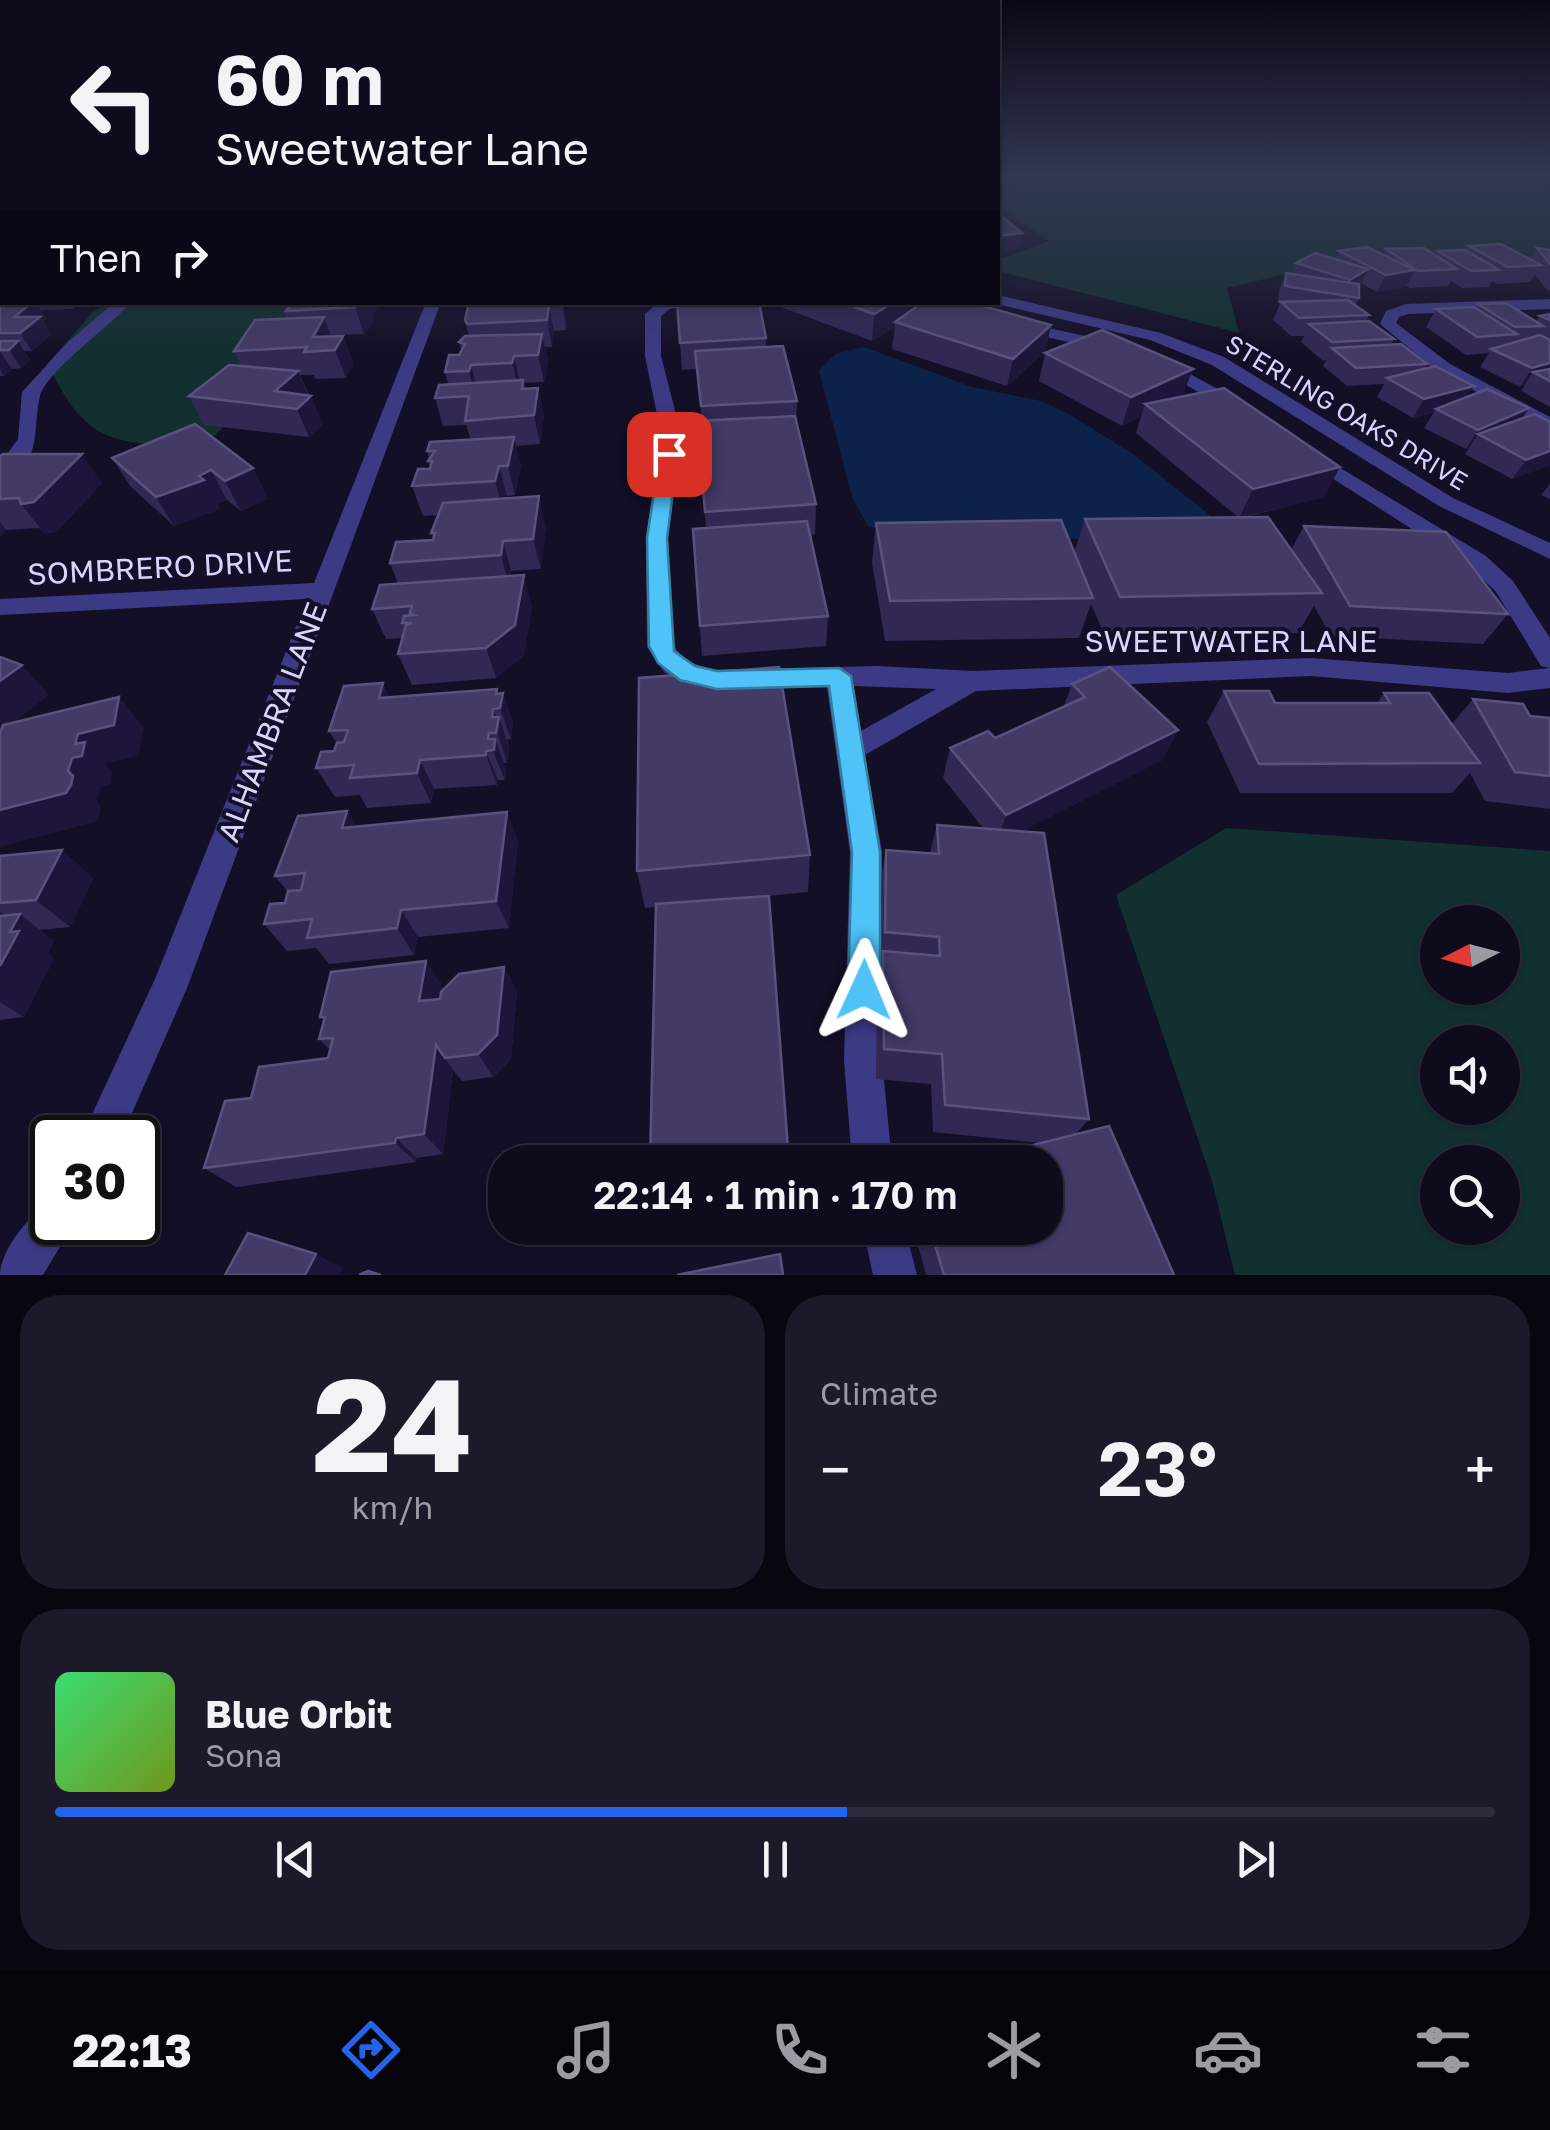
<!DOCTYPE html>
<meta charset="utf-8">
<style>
body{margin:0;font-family:"Golos Text",sans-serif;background:#1c1929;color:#f1f3f6;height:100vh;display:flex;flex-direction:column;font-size:38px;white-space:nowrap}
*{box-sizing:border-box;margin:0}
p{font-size:32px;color:#9b9ba3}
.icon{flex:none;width:55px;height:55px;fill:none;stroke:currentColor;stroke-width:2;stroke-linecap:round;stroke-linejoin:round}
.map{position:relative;height:1275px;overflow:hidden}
.side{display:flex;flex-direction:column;gap:20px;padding:20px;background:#08060f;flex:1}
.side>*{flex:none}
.top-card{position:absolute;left:0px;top:0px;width:1000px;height:305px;box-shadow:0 2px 8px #0004,0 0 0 2px #2e2b3b;background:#0e0b1c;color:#f1f3f6;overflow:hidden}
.needle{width:65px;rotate:264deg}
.tools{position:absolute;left:1420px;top:905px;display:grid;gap:20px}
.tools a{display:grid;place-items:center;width:100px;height:100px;border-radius:50%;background:#0e0b1c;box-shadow:0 2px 8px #0004,0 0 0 2px #2e2b3b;font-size:50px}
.speed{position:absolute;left:30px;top:1115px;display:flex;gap:20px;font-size:50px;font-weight:700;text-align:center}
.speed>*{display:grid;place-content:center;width:130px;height:130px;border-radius:50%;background:#0e0b1c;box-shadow:0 2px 8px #0004,0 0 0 2px #2e2b3b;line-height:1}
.speed .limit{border:5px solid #111;border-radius:15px;background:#fff;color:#111}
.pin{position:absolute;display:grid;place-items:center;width:85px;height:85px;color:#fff;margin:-42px;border-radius:20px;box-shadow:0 5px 15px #0006}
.me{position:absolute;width:110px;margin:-55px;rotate:1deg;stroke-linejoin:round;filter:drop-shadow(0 0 8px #0008)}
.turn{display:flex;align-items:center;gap:35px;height:210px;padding:0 50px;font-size:45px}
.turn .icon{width:130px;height:130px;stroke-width:2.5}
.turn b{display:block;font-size:70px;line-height:85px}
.then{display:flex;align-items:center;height:95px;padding:0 50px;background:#0003;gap:20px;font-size:38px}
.big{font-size:75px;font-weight:600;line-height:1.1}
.side .card{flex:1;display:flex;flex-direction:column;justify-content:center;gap:15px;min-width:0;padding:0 35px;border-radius:40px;background:#1c1929}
.side .dial{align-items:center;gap:0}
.dial b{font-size:130px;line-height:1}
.song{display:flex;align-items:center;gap:30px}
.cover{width:120px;height:120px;border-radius:15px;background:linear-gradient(135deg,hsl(140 70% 55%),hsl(80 70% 35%))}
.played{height:10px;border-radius:5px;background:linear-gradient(90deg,#2563eb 55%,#2e2b3b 55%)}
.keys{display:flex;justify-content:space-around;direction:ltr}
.heat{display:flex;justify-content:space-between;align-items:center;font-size:55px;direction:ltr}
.side .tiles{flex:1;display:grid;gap:20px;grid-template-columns:1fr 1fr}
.card:last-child{grid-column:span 2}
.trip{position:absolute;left:488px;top:1145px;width:575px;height:100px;border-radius:40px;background:#0e0b1c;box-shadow:0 2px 8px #0004,0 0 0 2px #2e2b3b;font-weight:600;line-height:100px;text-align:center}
.tabs{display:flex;height:160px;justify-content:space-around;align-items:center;background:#06040b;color:#9b9ba3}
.tabs .icon{width:70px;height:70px}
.tabs .current{color:#2563eb}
.tabs b{font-size:45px;color:#f1f3f6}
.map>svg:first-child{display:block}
.green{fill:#12302f;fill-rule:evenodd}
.water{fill:#0c2248}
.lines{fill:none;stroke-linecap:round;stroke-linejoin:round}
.minor{fill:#3d3a85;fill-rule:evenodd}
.wall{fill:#312854}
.shaded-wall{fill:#1d163a}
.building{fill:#433a66;stroke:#5a527e;stroke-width:2.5}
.route{fill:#4fc3f7;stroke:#337fa1;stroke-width:2.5}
.labels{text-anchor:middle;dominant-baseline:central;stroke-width:8;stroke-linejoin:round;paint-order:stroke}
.far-street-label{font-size:25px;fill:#d9d4ff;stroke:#130f26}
.street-label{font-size:30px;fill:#d9d4ff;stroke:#130f26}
</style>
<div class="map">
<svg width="1550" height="1275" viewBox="0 0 1550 1275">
<rect width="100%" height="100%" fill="#130f26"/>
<g class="green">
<path d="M998,176H1550V265L1378,252L1227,288L1239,333L998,271V260L1049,241L998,207Z"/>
<path d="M107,303H303L241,408L206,445C122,444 86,450 48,363L92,313Z"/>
<path d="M1226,828L1550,851V1275H1235L1212,1181L1116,895ZM1438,922H1502V988H1438ZM1438,1042H1502V1108H1438ZM1438,1162H1502V1228H1438Z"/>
</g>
<path class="water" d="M864,347L972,387L1041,401L1069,414L1133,454L1217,521L1226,538L915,540L868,526L852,497L819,370L837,353Z"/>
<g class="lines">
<g class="minor">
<rect x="0" y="190" width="2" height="8"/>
<path d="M998,295L1161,333L1224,357L1453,498L1550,543V559L1439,506L1212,365L1150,340L993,303L998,302Z"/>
<path d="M1550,299V309L1408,314L1399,317L1396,323L1450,364L1550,417V430L1438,372L1380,324L1386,311L1406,304Z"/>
<path d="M115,302H132C113,323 46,372 40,396C32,427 44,468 0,480V464L18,439L22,392L67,343Z"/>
<path d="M426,302H441L187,988L121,1138H81L155,979L307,599L0,615V599L314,583Z"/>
<path d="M659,302H709L670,309L661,316V356L681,434L668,537L673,645C685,662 696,666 717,670L877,666L973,671L1311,658L1508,673L1550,668V688L1508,693L1311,676L976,691L865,755L882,852V1060L892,1162H852L844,1060L850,852L827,687L717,690L689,684L665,673L647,647L646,537L661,434L645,356V314ZM854,686L936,689L861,731Z"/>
<path d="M1016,321L1113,342L1121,347L1113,352L1010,329L1008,326Z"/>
<path d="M1161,358L1245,404L1248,408L1239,414L1233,412L1155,367V359Z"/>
<path d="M1309,449L1486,556L1513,581L1550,638V668L1541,666L1496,592L1470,566L1302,459L1299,455Z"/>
<path d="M52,1202V1222H75L43,1275H0C0,1251 31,1211 52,1202Z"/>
<path d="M863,1228H905L917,1275H873Z"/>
</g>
</g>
<g class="wall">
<path d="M1469,246L1530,260L1537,248L1550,250V291L1547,290L1535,275L1530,282L1497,284L1492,281L1489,287L1462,288L1451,281L1448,286L1409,288L1407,286L1377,292L1361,283L1359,286V298L1356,305L1369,315L1366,321L1394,339L1391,344L1427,364L1424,369L1466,397L1529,408L1522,419L1550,422V465L1512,479L1465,454L1469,448L1466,449L1424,428L1434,412L1413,418L1377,397L1384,384L1347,386L1323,366L1326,360L1323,361L1301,342L1304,336H1291L1273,320L1280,304L1278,303L1279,290L1286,273L1291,274L1296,263L1336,259L1339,251L1383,255L1386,249L1436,256L1438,251H1466Z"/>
<path d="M0,302H82L74,309L40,310L46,319L43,321L51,335L32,351H24L30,360L21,368L12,369L4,376H0Z"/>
<path d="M281,302H375L377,309L372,315L374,321L364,334L331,335L343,336L353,363L346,378L315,379L314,375H300L323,424L309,437L204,425L189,396L241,366L234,351L287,319Z"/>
<path d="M563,302L567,325L566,330L554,331L552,347H545L548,361L544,382L524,383L525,388H538L544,416L540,444L516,446L521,466L515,495L507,496L506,498L546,526L541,569L511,571V576L532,606L524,655L496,678L412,685L398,654L403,638L386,639L372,609L398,584L390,563L433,540L431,533L438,515L423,516L412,486L430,469L428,461L429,459L427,451L471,440L466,425L443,426L435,398L448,384L445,372L461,350L459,342L469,336L465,320Z"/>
<path d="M677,302L766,338V347L797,401L796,421L816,504L815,534L810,535L828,616L826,646L702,656L693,529L706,528L697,421H702L697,369L682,370Z"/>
<path d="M778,302H919V305L1051,325L1045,352L1007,386L892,349L895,327L872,341L778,306Z"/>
<path d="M1478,304L1536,322L1540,316L1550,314V407L1521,391L1525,385L1520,387L1480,367L1489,353L1466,355L1426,327L1436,309L1476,308Z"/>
<path d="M1045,353L1182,397L1324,497L1245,517L1291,550L1304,526L1508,614L1483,644L1331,636L1314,606L1298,633L1105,636L1091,604L1079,638L885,641L872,563L876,523L1074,553L1085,519L1238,517L1136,433L1141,416L1122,426L1039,381Z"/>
<path d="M195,424L268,498L241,511L227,500L217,504L220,509L174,526L131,487L112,458Z"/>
<path d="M102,483L56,532L44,533L39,528L6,530L0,537V499Z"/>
<path d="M1550,484V499L1541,495Z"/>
<path d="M1072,684L1178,730L1162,760L1022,831L1089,1119L1076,1134L1174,1275H926L918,1246L929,1228H1045V1162H978L981,1158L1041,1143L933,1132L931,1084L876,1079L877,984L880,967H879V887L886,850L930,853L937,825L983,828L943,778L950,748L995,738L1064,706Z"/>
<path d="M497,689L498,693H503L513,723L511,739H507L509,747L507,763H504L506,769L505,780H498L497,785L434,789L431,803L367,808L360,795L335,797L316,768L334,751L337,744L329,731L390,697Z"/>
<path d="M1224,691L1275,703H1377L1384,693L1452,724L1473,699L1530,716L1550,718V809L1485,801L1470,773L1452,793H1240L1207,722Z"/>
<path d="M347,811L356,826L507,812L518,841L509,928L418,937L414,955L329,964L316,948L287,951L264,924L285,903L288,892L275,876Z"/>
<path d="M62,850L93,879L70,927L39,930L54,941L48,953L54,958L24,1017L0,1020V856Z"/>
<path d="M810,855L808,892L645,908L637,871Z"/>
<path d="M504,967L517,992L511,1059L493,1077L462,1081L453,1070L443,1154L417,1158L416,1162L236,1187L204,1168L251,1098L328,1058L330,1050L319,1039L324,1021L320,1017L443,987L442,990Z"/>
<path d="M656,1228H723L659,1233Z"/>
</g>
<g class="shaded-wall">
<path d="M2,214V236H0V215Z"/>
<path d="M1022,233L1019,249L998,252V236Z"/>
<path d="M1368,269L1360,286L1342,297L1350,280Z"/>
<path d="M1415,270L1406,287L1377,292L1386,275Z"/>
<path d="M33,302H36L46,319L43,321L51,335L32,351L20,333L14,317Z"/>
<path d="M70,302H82L74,309Z"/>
<path d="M359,302H375L377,309L372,315L374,321L364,334L355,307Z"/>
<path d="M562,302H563L567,325L566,330Z"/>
<path d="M894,302H919L918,313L895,322V327L872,341L874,314Z"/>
<path d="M549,305L554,331L552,347L547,320Z"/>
<path d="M324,317L334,344L313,337Z"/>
<path d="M1051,325L1045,352L1007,386L1013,359Z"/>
<path d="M542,334L548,361L544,382L538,355Z"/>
<path d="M343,336L353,363L346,378L335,350Z"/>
<path d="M18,341L30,360L21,368L9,350Z"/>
<path d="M0,351L12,369L4,376L0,370Z"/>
<path d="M514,356L520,383L519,391L512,363Z"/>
<path d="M1550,363V377L1533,372L1525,385L1520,387L1532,368Z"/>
<path d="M471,365L478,393L476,399L469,371Z"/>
<path d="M1193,369L1182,397L1145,404L1141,416L1122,426L1131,397Z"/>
<path d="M298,371L309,398L311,396L323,424L309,437L297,409L275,391Z"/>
<path d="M1474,386L1462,404L1436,409L1434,412L1413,418L1424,399Z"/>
<path d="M538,388L544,416L540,444L534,415Z"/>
<path d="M1529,408L1516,428L1478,434L1469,448L1466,449L1478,430Z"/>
<path d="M514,437L521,466L515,495L508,466Z"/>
<path d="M1550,451V465L1512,479L1526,460Z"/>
<path d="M82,454L102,483L56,532L44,533L21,504Z"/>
<path d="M499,466L507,496L503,511L495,481Z"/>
<path d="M1340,467L1324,497L1239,518L1253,489Z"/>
<path d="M253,468L268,498L241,511L225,481Z"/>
<path d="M211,470L227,500L217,504L220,509L174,526L156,497Z"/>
<path d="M539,496L546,526L541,569L533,539Z"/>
<path d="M0,522L6,530L0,537Z"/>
<path d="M503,541L511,571L509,586L501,555Z"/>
<path d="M524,575L532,606L524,655L496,678L486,648Z"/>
<path d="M22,665L49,695L0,733V681Z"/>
<path d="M383,683L398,713L379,698Z"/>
<path d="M497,689L501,702L503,693L513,723L511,739L500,708L496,694Z"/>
<path d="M119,697L144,728L139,755L105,764L112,772L110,785L100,788L97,801L101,806L100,814L95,822L0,847V810L68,771L78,734Z"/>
<path d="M493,709L498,723L499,717L509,747L507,763L492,717Z"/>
<path d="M1178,730L1162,760L996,844L1006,815Z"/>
<path d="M489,733L494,747L495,739L506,769L505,780L488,739Z"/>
<path d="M486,751L498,780L497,785L486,755Z"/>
<path d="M420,760L434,789L431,803L417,773Z"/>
<path d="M347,811L365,840L342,828Z"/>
<path d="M507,812L518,841L509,928L496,901Z"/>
<path d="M62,850L93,879L70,927L36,900Z"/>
<path d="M401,910L418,937L414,955L397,928Z"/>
<path d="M0,912L15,923L20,914L54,941L48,953L54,958L24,1017L0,1002Z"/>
<path d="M426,961L443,987L437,1026L419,1001Z"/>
<path d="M504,967L517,992L511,1059L493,1077L478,1054Z"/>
<path d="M436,1045L453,1070L443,1154L424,1134Z"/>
<path d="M396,1138L417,1158L416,1162L395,1143Z"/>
<path d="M316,1254L343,1268L340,1275H305Z"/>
</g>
<g class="building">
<path d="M1000,215L1022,233L998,236V216Z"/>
<path d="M1501,244L1541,265L1508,267L1469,246Z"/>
<path d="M1367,247L1415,270L1386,275L1339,251Z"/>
<path d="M1424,248L1457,269L1418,271L1386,249Z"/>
<path d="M1537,248L1550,250V264Z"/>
<path d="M1465,250L1499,270L1471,271L1438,251Z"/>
<path d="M1315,253L1368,269L1350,280L1296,263Z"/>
<path d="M1286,273L1359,284V298L1285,286Z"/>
<path d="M1348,300L1369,315L1299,318L1281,302Z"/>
<path d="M0,302H33L14,317H40L20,333H0Z"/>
<path d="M293,302H359L355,307L286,311Z"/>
<path d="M469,302H562L561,304L549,305L547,320L467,324L465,320Z"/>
<path d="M677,302H759L766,338L680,343Z"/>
<path d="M841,302H894L874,314Z"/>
<path d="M923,302H969L1051,325L1013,359L895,322Z"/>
<path d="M1506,303L1543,326L1515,327L1478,304Z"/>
<path d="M1474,307L1517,334L1477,337L1436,309Z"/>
<path d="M1550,314V320L1540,316Z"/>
<path d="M324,317L313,337L343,336L335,350L304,352L307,347L234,351L255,320Z"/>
<path d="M1369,321L1394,339L1332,342L1309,324Z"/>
<path d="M1102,330L1193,369L1131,397L1045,353Z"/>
<path d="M542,334L538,355L514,356L512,363L471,365L469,371L445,372L449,355H459L465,344L459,342L465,336Z"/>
<path d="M1540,335L1550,340V363L1532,368L1491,349Z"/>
<path d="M0,341H18L9,350H0Z"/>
<path d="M1401,344L1427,364L1356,368L1332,348Z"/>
<path d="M783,346L797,401L701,406L695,351Z"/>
<path d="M229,365L298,371L275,391L311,396L297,409L189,396Z"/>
<path d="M1435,366L1474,386L1424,399L1387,378Z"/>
<path d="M1550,369V381L1533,372Z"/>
<path d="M523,380L522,389L538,388L534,415L465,421L469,396L435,398L439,385Z"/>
<path d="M1224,388L1340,467L1253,489L1145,404Z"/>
<path d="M1487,389L1529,408L1478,430L1436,409Z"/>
<path d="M1535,414L1550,422V451L1526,460L1478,434Z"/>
<path d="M795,416L816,504L705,512L697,421Z"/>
<path d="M195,424L253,468L225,481L211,470L199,476L204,480L156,497L112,458Z"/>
<path d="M514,437L508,466H499L495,481L412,486L418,469H430L432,461H428L435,451H427L430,442Z"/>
<path d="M3,454H82L34,502L21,504L19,498L0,499V456Z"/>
<path d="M539,496L533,539L503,541L501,555L390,563L396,542L433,540L435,533H431L443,503Z"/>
<path d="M1268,517L1322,593L1120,597L1085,519Z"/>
<path d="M1061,520L1093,598L890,601L876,523Z"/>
<path d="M807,521L828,616L700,626L693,529Z"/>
<path d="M1304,526L1446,532L1508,614L1350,606Z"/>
<path d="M524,575L515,625L486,648L398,654L406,625L412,623H402L404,616L414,615L410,613L412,606L372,609L380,585Z"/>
<path d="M0,657L22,665L0,681Z"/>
<path d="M779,667L810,855L637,871L639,678Z"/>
<path d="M1110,667L1178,730L1006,815L950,748L988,731L995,738L1085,697L1072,684Z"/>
<path d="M383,683L379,698L497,689L496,694L503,693L500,708L493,709L492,717H499L496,733H489L488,739H495L494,750L486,751V755L420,760L417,773L350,778L354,765L316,768L321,752L334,751L337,743L344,742L348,730L329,731L344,686Z"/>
<path d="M1224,691H1269L1275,703H1390L1384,693H1429L1480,763L1259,764Z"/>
<path d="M119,697L114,725L78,734L75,744L85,742L82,756L72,758L68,771L73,776L71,785L66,793L0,810V733L3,725Z"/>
<path d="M1473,699L1523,704L1530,716L1550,718V776L1515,772Z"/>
<path d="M347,811L342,828L507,812L496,901L401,910L397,928L307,938L312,919L264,924L270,904L285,903L288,891L301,890L305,873L275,876L298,816Z"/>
<path d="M937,825L1044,833L1089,1119L945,1105L942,1054L884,1049L883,951L940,956L939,937L885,932L886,850L939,854Z"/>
<path d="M62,850L36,900L0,903V856Z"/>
<path d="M769,896L789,1162H650L656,904Z"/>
<path d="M20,914L10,932L19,931L0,966V916Z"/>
<path d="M426,961L419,1001L440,999L441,992L459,974L504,967L497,1035L478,1054L445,1058L436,1045L424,1134L396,1138L395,1143L204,1168L225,1101L251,1098L259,1067L328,1058L333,1038L319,1039L325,1017H320L331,972Z"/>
<path d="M1109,1126L1174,1275H944L930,1228H1045V1162H982L981,1158Z"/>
<path d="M248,1233L316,1254L305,1275H225Z"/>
<path d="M780,1254L783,1275H677Z"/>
<path d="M368,1271L381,1275H359Z"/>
</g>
<linearGradient id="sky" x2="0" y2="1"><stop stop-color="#0a0815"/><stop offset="0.5" stop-color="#333752"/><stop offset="1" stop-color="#333752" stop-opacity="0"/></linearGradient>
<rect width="1550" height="354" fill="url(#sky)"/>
<path class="route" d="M669,449L678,454L667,538L674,651L695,666L717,671L839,668L851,676L880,852V990L876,1002L864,1006L853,1002L848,990L852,852L829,686L717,689L680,680L658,663L649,646L647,538L660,454Z"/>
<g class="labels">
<g class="far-street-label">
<text transform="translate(1347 412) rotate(31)">STERLING OAKS DRIVE</text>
</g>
<g class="street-label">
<text transform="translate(160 567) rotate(-3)">SOMBRERO DRIVE</text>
<text x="1231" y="641">SWEETWATER LANE</text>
<text transform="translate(272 722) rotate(-69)">ALHAMBRA LANE</text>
</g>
</g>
</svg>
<div class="tools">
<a><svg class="needle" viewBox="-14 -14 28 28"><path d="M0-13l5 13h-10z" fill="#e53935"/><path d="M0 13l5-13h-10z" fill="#9b9ba3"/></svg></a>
<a><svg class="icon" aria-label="sound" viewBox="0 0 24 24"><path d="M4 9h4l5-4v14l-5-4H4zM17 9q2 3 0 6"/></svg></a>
<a><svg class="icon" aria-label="search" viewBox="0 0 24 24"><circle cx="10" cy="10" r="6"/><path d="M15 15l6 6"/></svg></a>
</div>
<div class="speed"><div class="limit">30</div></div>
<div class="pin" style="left:669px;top:454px;background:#d93025"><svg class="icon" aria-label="arrive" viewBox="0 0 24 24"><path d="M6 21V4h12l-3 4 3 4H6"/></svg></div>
<svg class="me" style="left:864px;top:990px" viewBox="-20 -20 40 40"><path d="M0-17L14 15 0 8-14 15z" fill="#4fc3f7" stroke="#fff" stroke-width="4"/></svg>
<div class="trip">22:14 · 1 min · 170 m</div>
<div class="top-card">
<div class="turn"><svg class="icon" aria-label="left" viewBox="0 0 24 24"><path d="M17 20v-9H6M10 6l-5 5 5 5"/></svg><div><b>60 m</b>Sweetwater Lane</div></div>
<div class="then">Then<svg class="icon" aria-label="right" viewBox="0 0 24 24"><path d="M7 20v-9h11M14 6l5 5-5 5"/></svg></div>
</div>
</div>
<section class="side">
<div class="tiles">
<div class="card dial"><b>24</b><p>km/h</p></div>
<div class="card"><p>Climate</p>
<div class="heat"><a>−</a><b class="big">23°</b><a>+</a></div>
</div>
<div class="card">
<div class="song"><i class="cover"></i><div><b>Blue Orbit</b><p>Sona</p></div></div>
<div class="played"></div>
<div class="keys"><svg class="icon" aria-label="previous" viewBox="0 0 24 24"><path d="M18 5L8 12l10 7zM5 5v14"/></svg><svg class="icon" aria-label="pause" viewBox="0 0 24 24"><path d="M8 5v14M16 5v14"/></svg><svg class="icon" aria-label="next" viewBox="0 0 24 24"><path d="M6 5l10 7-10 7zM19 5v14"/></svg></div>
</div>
</div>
</section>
<nav class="tabs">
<b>22:13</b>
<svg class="icon current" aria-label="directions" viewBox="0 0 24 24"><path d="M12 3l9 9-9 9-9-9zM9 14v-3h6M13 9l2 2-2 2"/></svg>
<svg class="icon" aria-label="music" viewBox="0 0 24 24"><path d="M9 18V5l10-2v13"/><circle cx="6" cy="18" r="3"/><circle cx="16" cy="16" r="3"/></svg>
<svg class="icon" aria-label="phone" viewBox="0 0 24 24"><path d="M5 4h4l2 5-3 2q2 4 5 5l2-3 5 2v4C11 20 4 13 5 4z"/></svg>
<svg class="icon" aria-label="climate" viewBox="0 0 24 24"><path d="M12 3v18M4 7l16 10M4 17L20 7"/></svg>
<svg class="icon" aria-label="car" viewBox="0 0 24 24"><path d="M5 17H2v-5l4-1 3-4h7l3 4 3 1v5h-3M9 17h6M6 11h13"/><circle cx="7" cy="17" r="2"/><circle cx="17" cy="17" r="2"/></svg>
<svg class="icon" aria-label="filters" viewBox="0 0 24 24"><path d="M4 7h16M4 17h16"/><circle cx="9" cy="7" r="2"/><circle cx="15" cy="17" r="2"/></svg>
</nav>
